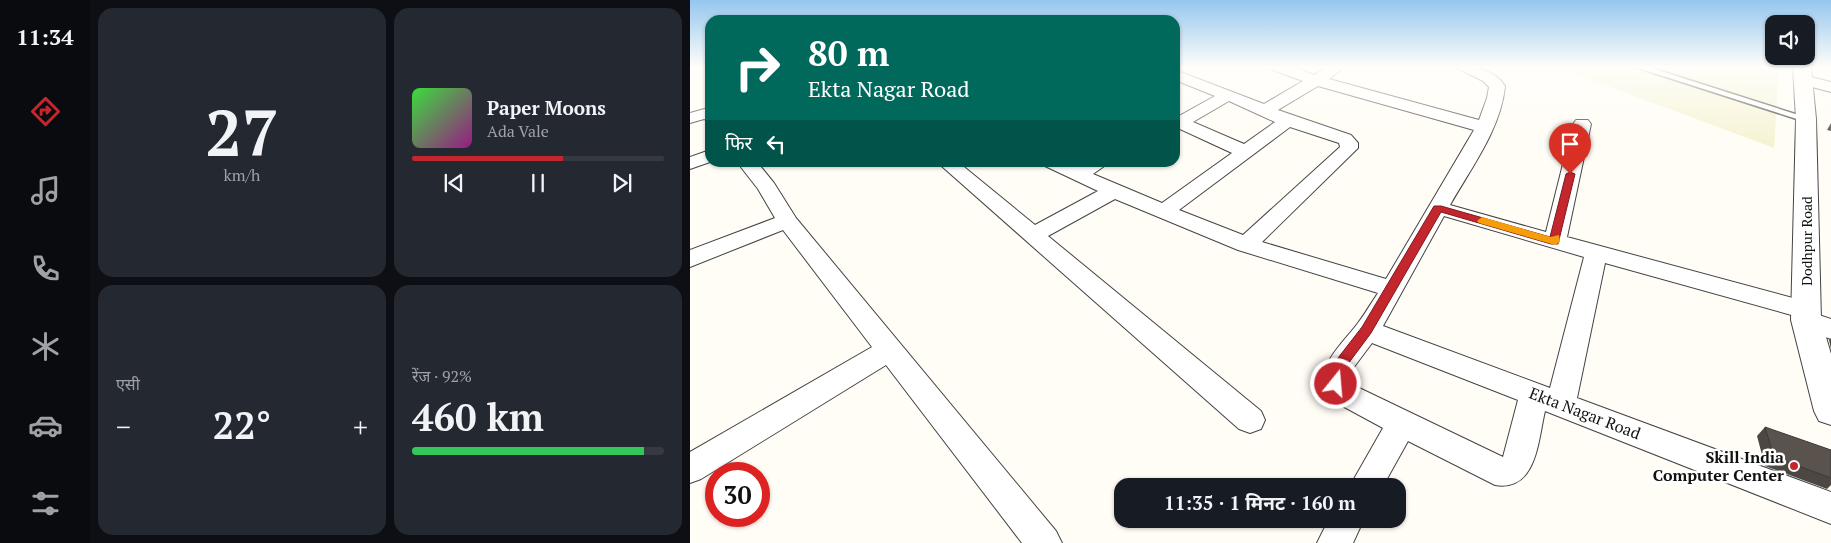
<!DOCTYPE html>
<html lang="hi">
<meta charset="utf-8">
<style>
body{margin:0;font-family:"PT Serif","Noto Sans Devanagari",serif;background:#242831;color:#f1f3f6;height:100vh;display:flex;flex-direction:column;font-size:19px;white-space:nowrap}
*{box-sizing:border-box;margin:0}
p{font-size:16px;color:#9ea1a6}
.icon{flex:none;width:28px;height:28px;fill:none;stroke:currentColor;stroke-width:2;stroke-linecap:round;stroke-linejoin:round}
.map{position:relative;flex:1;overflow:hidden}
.details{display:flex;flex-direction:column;gap:8px;padding:8px;background:#0d0f14;width:600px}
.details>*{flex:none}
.top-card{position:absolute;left:15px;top:15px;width:475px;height:152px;border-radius:15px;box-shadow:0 1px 4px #0004;background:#00695c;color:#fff;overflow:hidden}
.tools{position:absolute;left:1075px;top:15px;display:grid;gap:10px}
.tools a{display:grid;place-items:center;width:50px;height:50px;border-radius:10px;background:#171b24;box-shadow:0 1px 4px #0004;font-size:25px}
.speed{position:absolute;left:15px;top:462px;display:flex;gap:10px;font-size:25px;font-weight:700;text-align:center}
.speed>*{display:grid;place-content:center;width:65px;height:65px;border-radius:50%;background:#171b24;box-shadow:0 1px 4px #0004;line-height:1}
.speed .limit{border:8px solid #d22;background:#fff;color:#111}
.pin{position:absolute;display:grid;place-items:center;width:42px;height:42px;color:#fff;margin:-51px -21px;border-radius:50% 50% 50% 0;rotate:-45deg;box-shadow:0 0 5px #0007}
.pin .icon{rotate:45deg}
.me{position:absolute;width:55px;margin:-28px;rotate:17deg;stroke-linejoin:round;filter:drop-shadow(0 0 4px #0008)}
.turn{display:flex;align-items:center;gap:18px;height:105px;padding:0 20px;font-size:22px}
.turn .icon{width:65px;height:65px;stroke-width:2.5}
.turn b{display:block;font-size:35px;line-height:42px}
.then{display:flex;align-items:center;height:48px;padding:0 20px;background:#0003;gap:10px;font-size:19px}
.big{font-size:38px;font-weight:700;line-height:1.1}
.details .widget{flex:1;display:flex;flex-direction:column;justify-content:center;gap:8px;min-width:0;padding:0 18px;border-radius:15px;background:#242831}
.details .dial{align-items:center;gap:0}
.dial b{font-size:65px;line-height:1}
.song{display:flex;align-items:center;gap:15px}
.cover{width:60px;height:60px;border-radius:8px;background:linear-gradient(135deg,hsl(120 70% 55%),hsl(310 70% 35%))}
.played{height:5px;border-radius:2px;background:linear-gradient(90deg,#c4262e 60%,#363941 60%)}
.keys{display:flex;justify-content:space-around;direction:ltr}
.heat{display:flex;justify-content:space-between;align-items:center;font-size:28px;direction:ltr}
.charge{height:8px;border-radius:4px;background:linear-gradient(90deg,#34c759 92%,#363941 0)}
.details .tiles{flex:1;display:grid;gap:8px;grid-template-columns:repeat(2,1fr)}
.trip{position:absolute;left:424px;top:478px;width:292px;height:50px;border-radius:15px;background:#171b24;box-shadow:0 1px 4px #0004;font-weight:700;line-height:50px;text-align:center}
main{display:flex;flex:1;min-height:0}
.tab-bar{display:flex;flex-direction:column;width:90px;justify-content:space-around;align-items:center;background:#090b0e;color:#9ea1a6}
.tab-bar .icon{width:35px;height:35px}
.tab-bar .selected{color:#c4262e}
.tab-bar b{font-size:22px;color:#f1f3f6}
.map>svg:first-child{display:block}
.farmland{fill:#f6f3d4}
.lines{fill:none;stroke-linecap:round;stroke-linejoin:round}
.service-casing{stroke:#444;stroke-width:3}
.minor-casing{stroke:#444;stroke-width:2}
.tertiary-casing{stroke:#444;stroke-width:2}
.service{fill:#fff;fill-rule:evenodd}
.minor{fill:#fff;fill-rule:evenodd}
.tertiary{fill:#fff;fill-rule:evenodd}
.wall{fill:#4d4742}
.building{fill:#5a524d;stroke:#3f3936}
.route{fill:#c4262e;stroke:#7f191e}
.slow{fill:#f59e0b}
.poi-dot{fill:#c4262e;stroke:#fff;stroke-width:2}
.labels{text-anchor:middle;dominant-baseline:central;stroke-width:5;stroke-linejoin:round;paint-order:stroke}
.street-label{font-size:14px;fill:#111;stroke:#fff}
.near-street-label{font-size:16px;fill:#111;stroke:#fff}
.near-poi-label{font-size:16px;font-weight:bold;fill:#111;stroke:#fff;text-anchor:end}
</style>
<main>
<nav class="tab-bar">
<b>11:34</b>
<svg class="icon selected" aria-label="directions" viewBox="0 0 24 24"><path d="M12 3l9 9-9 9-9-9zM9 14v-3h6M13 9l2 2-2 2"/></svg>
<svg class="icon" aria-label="music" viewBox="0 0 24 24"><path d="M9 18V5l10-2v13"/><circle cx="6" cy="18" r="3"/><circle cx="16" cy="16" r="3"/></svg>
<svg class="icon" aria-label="phone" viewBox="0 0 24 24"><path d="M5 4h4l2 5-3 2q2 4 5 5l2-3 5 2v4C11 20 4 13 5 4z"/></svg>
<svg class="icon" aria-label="climate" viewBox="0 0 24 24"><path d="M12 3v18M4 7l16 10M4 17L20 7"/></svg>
<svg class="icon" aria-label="car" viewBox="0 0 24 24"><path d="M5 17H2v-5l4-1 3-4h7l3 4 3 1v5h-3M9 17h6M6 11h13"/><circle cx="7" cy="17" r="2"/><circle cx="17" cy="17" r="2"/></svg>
<svg class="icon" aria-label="filters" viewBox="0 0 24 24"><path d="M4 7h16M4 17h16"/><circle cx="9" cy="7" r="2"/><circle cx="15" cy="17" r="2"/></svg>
</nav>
<section class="details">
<div class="tiles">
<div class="widget dial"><b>27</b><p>km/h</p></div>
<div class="widget">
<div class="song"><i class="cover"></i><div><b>Paper Moons</b><p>Ada Vale</p></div></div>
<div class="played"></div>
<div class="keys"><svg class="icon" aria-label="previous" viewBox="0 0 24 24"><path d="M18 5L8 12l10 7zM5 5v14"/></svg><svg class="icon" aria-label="pause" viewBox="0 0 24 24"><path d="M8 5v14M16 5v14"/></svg><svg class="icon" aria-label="next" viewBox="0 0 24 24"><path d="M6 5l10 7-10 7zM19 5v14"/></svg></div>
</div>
<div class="widget"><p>एसी</p>
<div class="heat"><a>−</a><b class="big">22°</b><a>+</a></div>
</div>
<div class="widget"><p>रेंज · 92%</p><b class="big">460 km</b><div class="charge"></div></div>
</div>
</section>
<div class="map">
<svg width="1141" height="543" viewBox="0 0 1141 543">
<rect width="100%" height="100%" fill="#fffdf5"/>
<path class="farmland" d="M867,67H1089L1084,148Z"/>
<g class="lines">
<defs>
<path id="service" d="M945,67H958L1121,119L1113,121Z"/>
<g id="minor">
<path d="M581,67H603L624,75L637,67H655L639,79L789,120L797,98L799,87L793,81L765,67C784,67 803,68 815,86C811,129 781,168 760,205L856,232L883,124L886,120H898L901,124L877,237L1125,304L1129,310L1126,314L1141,319V339L1107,327L1103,320L1105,316L915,263L887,398L1141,492V524L855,411C848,440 847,492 805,485L718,441L693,486H660L693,428L645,402L632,384C634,358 653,343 668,323C675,314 681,303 688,293L548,250L425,199L358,236L571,411L575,420L571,429L560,433L549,429L247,162H268L345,225L408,191L355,166L353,162H379L388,166L395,162H420L403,174L472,203L542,153L490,129L485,130V115L489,116L525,96L485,80V70L574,104L613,81L583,70ZM628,86L784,130L696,279L572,242L668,148V143L661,135L588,110ZM539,101L585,122L554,144L503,122ZM600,127L649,143L650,147L553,235L489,210ZM754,216L894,257L860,388L693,326ZM682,343L828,400L813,457L665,386L660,381L664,367Z"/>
<path d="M1113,75L1141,82V92L1107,83L1105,80L1107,77Z"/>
<path d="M18,108H20V121L14,119L0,123V113Z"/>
<path d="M20,150V162L0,169V157Z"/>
<path d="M47,162H67L84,183L106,218L366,531L372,543H332L196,365L11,479L0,483V452L182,347L93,230L0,267V250L85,218L68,189Z"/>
<path d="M639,519H674L663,543H627Z"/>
</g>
<path id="tertiary" d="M1103,67H1121L1126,119L1131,320L1141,354V425L1129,421L1124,411L1101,320L1106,119Z"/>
</defs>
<use href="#service" class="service-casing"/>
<use href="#minor" class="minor-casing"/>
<use href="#tertiary" class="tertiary-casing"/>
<use href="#service" class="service"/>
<use href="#minor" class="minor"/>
<use href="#tertiary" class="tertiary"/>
</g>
<g class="wall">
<path d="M1141,123V131L1137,130Z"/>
<path d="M1141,338V349L1139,340Z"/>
<path d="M1075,427L1141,478V485L1137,489L1075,466L1067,436Z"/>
</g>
<path class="building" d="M1075,427L1141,450V478L1084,457Z"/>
<linearGradient id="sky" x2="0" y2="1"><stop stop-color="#95c6ee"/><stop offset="0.47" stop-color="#fffefa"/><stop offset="1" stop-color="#fffefa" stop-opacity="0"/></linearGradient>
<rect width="1141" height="143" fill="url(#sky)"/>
<path class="route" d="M880,172L885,174L868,244H861L751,212L681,333L652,372L651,388H641L639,371L641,367L672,327L744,206H751L860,237L876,174Z"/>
<path class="slow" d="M792,217L861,237L869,235L870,242L865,245L789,223L787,221Z"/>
<circle class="poi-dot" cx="1104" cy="466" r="5"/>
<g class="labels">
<g class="street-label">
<text transform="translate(1116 241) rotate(-90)">Dodhpur Road</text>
</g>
<g class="near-street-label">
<text transform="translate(895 413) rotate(21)">Ekta Nagar Road</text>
</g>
<g class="near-poi-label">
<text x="1094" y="457">Skill India<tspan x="1094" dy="18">Computer Center</tspan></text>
</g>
</g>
</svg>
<div class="tools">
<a><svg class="icon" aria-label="sound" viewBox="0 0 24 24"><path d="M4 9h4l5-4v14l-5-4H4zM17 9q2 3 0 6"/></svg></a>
</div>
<div class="speed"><div class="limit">30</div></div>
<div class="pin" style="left:880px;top:174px;background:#d93025"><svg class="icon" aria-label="arrive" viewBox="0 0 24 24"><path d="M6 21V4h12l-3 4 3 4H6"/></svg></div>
<svg class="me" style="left:646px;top:384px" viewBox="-20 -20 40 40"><circle r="17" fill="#c4262e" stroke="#fff" stroke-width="3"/><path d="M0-11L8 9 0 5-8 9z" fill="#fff"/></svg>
<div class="trip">11:35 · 1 मिनट · 160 m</div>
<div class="top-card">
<div class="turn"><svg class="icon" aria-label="right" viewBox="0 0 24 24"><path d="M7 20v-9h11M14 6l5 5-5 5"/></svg><div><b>80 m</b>Ekta Nagar Road</div></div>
<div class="then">फिर<svg class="icon" aria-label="left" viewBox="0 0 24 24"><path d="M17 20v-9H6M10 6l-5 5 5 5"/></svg></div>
</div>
</div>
</main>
